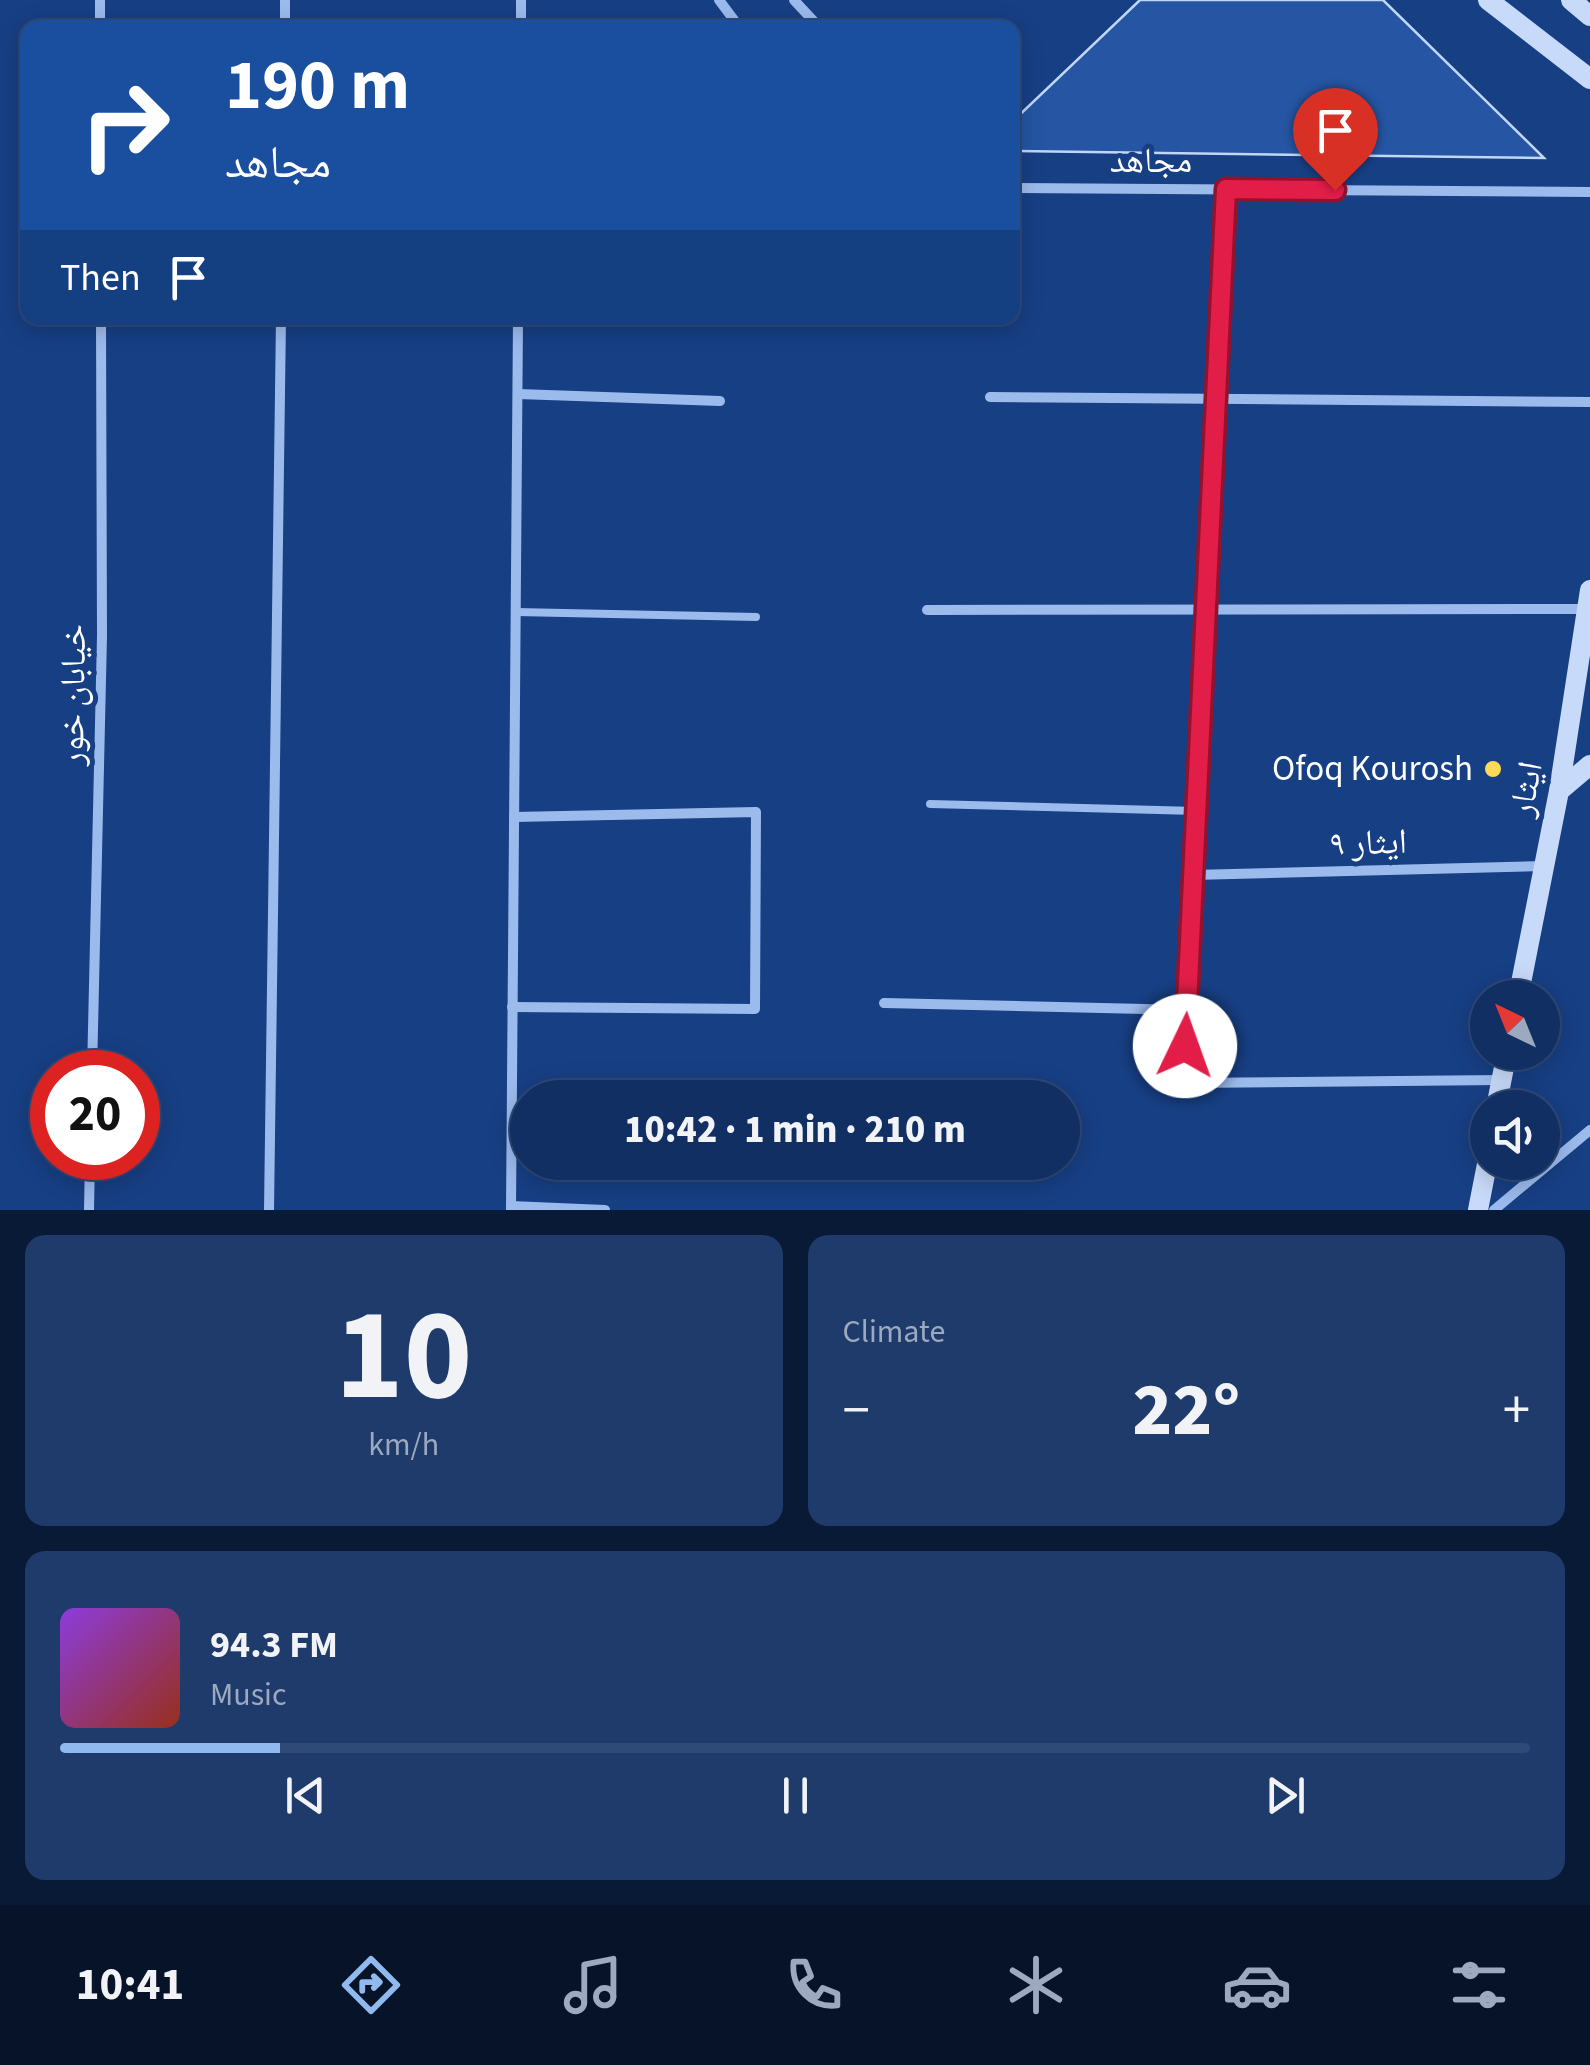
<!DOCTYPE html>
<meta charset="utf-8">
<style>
body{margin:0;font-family:"Source Sans 3","Noto Naskh Arabic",sans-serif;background:#1e3b6c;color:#f1f3f6;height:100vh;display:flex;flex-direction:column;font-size:38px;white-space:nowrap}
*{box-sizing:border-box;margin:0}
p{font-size:32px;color:#9ca9be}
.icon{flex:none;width:55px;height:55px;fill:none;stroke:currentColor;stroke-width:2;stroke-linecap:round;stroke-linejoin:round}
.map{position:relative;height:1210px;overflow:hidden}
.panel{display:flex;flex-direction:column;gap:25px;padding:25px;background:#091a36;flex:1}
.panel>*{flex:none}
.top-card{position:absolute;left:20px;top:20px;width:1000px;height:305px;border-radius:20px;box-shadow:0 5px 25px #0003,0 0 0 2px #304a78;background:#1a4fa0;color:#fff;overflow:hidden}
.needle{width:65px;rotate:317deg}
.buttons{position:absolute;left:1470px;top:980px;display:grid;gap:20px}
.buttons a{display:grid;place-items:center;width:90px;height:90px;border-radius:50%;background:#112f63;box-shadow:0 5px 25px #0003,0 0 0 2px #304a78;font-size:50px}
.speed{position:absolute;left:30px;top:1050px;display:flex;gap:20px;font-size:50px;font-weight:700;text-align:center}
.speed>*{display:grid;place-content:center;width:130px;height:130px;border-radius:50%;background:#112f63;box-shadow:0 5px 25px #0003,0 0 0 2px #304a78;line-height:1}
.speed .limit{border:15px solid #d22;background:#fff;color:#111}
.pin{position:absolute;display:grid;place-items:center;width:85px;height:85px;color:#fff;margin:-102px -42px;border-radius:50% 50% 50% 0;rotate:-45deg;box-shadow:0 0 10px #0007}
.pin .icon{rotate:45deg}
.me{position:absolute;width:110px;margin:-55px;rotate:3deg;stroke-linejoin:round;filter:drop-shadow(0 0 8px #0008)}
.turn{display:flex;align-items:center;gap:35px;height:210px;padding:0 40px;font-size:45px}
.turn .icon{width:130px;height:130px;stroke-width:2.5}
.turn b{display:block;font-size:70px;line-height:85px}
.then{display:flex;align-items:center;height:95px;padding:0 40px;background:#0003;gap:20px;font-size:38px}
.big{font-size:75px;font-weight:800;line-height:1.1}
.panel .card{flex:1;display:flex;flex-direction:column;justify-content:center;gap:15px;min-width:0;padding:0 35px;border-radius:20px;background:#1e3b6c}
.panel .dial{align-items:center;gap:0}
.dial b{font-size:130px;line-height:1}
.song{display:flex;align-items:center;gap:30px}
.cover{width:120px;height:120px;border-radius:15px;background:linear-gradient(135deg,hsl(270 70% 55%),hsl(10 70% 35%))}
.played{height:10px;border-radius:5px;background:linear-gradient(90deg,#90b9f0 15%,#304a78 15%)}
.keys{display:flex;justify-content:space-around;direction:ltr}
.heat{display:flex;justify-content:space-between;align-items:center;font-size:55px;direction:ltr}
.panel .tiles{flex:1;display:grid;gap:25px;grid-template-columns:1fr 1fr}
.card:last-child{grid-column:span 2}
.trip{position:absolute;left:510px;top:1080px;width:570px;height:100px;border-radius:50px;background:#112f63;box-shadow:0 5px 25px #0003,0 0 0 2px #304a78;font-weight:800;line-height:100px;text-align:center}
.tab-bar{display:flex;height:160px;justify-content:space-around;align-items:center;background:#071328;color:#9ca9be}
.tab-bar .icon{width:70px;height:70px}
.tab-bar .on{color:#90b9f0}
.tab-bar b{font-size:45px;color:#f1f3f6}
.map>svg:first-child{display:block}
.building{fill:#2555a3;stroke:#c0d7fa;stroke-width:2.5}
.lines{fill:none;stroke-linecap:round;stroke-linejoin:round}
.lane{stroke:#9bbbed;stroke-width:8}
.street{stroke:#9bbbed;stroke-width:10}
.secondary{stroke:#c8daf9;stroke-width:20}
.route-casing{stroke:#92132f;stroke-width:25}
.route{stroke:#e11d48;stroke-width:18}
.poi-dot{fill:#ffd957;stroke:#173f84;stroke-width:4}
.labels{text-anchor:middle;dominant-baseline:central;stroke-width:10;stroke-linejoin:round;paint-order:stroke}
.street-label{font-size:35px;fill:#fff;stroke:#173f84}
.poi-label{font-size:35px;fill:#fff;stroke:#173f84;text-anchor:end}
</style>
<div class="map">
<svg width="1590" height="1210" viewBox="0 0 1590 1210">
<rect width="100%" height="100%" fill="#173f84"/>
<path class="building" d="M1140,0H1383L1544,158L1012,151V122Z"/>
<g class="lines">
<g class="lane">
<path d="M516,612L756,617"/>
<path d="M930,804L1196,811"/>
<path d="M1183,1083L1226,189"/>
</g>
<g class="street">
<path d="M100,0V28"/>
<path d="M719,0L740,28"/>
<path d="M794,0L820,28"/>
<path d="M285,28V0"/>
<path d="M521,28V0"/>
<path d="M1012,188L1590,192"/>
<path d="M518,394L720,401"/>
<path d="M990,397L1590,402"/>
<path d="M927,610L1587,609"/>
<path d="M1193,875L1544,866"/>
<path d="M884,1003L1187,1010"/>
<path d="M512,1007L755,1009L756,812L514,817"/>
<path d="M92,1072L102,636L101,318"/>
<path d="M1183,1083L1501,1080"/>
<path d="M511,1206L605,1210"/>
<path d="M89,1210L90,1158"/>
<path d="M269,1210L281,318"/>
<path d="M511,1210L518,318"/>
<path d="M1494,1210L1590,1130"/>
</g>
<g class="secondary">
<path d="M1488,0L1590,79"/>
<path d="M1571,0L1590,16"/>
<path d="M1559,791L1590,765"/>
<path d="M1518,998L1559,791L1590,590"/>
<path d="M1496,1108L1507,1052"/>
<path d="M1478,1210L1488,1159"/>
</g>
</g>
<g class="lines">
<defs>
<path id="route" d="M1185,1046L1226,189L1335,190"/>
</defs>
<use href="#route" class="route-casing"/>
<use href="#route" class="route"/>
</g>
<circle class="poi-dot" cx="1493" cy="769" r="10"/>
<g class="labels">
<g class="street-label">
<text x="1151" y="161">مجاهد</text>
<text transform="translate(73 695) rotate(-89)">خیابان خور</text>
<text transform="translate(1526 789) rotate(-79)">ایثار</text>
<text transform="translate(1368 843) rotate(-2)">ایثار ۹</text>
</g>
<g class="poi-label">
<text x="1473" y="769">Ofoq Kourosh</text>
</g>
</g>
</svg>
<div class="buttons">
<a><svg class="needle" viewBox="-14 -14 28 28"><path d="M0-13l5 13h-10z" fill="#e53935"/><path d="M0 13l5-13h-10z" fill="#9ca9be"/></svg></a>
<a><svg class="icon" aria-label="sound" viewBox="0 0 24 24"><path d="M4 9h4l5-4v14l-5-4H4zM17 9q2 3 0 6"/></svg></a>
</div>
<div class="speed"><div class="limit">20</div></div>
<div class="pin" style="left:1335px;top:190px;background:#d93025"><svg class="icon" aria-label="arrive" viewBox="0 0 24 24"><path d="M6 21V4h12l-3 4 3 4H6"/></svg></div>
<svg class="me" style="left:1185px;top:1046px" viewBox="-20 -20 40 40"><circle r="19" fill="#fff"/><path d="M0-13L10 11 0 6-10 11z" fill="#e11d48"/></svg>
<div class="trip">10:42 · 1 min · 210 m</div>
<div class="top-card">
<div class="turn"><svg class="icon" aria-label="right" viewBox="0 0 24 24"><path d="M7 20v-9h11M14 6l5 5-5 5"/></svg><div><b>190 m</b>مجاهد</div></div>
<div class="then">Then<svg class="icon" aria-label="arrive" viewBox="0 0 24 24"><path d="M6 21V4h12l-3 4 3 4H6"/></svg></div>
</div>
</div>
<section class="panel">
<div class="tiles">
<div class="card dial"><b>10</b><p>km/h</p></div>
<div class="card"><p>Climate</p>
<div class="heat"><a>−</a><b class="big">22°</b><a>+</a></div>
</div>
<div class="card">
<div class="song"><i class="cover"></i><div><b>94.3 FM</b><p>Music</p></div></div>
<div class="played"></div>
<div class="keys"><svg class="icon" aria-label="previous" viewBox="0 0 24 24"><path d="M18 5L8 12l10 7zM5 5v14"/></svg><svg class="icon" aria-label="pause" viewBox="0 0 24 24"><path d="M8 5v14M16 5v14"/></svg><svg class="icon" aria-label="next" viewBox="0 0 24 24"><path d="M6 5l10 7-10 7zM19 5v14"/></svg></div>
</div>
</div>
</section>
<nav class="tab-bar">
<b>10:41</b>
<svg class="icon on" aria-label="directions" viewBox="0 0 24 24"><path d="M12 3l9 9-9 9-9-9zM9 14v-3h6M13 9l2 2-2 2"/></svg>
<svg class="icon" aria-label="music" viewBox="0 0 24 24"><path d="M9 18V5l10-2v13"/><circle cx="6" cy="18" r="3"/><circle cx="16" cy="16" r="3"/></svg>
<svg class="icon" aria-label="phone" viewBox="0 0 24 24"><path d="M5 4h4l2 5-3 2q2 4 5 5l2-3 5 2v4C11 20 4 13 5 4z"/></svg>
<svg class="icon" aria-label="climate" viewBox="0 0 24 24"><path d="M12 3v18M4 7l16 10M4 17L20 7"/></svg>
<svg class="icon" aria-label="car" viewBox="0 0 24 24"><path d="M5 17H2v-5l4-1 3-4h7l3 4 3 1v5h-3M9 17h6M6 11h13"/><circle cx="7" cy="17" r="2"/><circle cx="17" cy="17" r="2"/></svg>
<svg class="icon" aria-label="filters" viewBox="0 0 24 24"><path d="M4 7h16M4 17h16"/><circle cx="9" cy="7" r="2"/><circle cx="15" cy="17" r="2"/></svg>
</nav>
